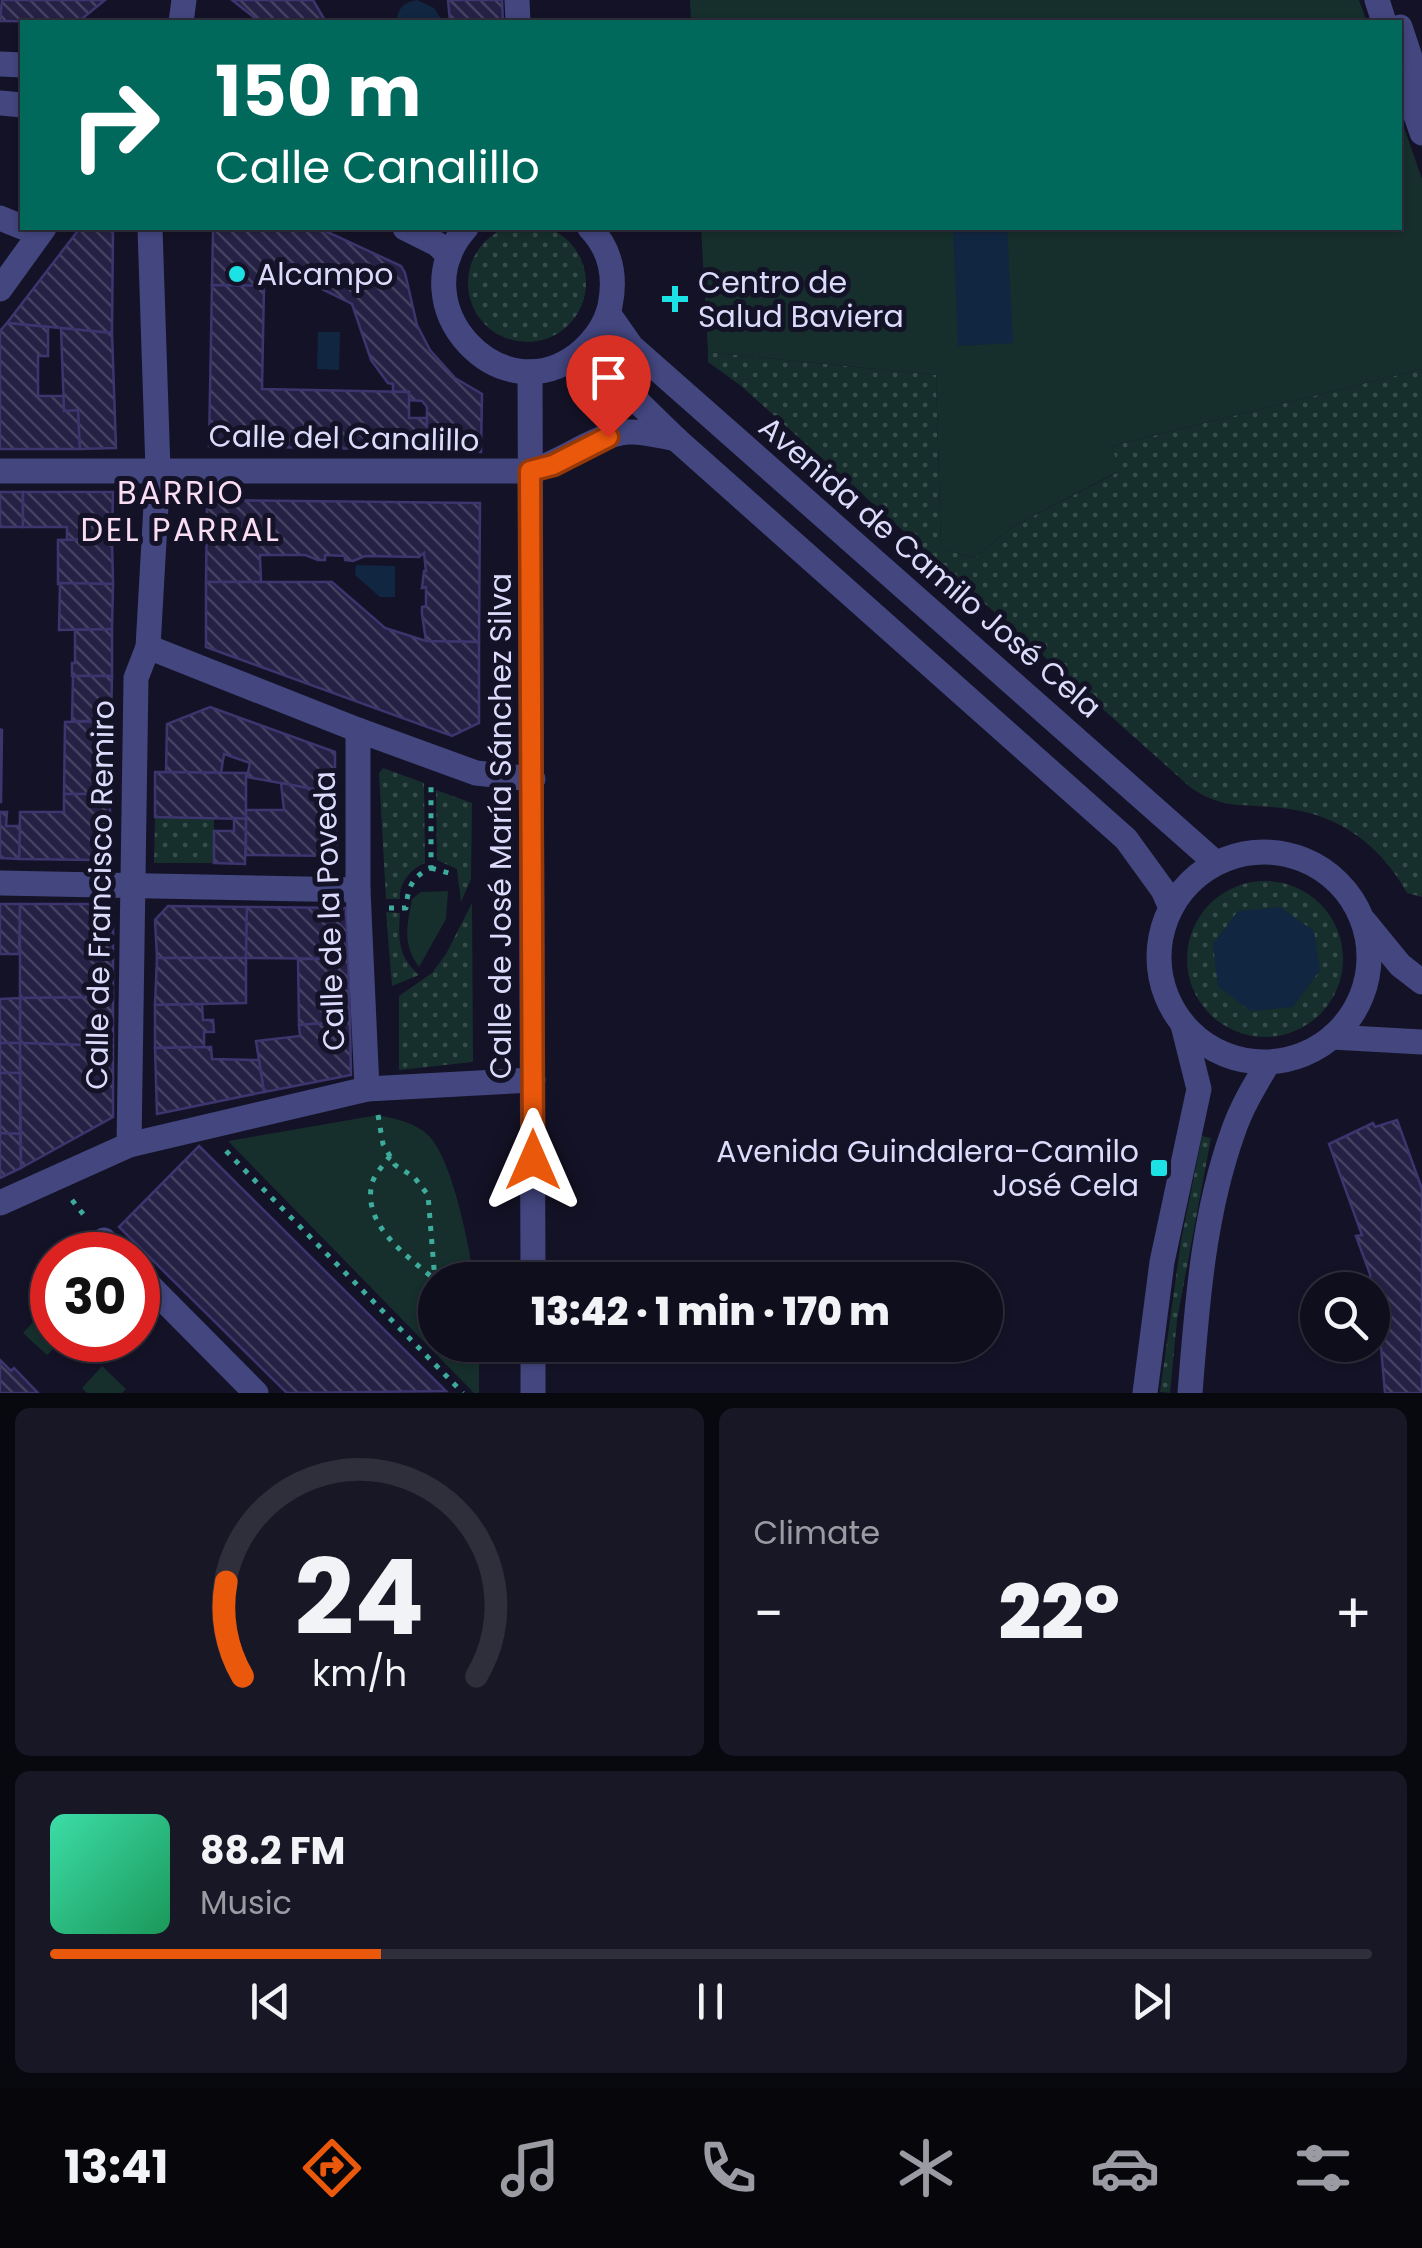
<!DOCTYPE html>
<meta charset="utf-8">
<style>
body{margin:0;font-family:Poppins,sans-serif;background:#181725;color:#f1f3f6;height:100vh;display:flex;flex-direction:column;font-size:38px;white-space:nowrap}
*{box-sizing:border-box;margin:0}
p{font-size:32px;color:#9b9ca3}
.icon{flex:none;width:55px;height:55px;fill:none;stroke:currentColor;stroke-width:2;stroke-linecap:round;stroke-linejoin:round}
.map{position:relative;height:1393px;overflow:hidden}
.sheet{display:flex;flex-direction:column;gap:15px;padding:15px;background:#08080f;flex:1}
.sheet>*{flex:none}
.guide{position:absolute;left:20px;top:20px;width:1382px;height:210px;border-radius:0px;box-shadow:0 2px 8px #0004,0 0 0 2px #2f2e3b;background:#00695c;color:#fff;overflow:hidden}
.tools{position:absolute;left:1300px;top:1272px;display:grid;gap:20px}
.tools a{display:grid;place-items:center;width:90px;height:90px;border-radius:50%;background:#0f0e1c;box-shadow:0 2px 8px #0004,0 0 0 2px #2f2e3b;font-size:50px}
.speed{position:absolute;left:30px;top:1232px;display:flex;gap:20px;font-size:50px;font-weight:700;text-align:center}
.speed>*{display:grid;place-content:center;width:130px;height:130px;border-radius:50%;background:#0f0e1c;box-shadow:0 2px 8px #0004,0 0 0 2px #2f2e3b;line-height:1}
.speed .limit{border:15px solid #d22;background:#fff;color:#111}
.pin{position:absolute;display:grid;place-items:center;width:85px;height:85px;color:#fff;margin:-102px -42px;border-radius:50% 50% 50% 0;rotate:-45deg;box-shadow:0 0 10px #0007}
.pin .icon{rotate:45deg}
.me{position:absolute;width:110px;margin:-55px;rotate:0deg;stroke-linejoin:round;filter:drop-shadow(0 0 8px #0008)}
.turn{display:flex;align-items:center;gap:35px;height:210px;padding:0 30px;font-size:45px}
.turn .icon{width:130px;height:130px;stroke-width:2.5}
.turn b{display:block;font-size:70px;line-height:85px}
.big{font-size:75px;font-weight:800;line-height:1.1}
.sheet .widget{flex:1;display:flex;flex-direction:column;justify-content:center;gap:15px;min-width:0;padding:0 35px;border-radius:15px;background:#181725}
.sheet .dial{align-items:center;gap:0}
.dial svg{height:260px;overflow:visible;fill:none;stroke:#2f2e3b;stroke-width:7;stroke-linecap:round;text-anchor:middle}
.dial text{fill:#f1f3f6;stroke:none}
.song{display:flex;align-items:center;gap:30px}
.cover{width:120px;height:120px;border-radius:15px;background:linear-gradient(135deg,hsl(160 70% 55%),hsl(150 70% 35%))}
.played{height:10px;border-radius:5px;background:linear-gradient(90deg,#ea580c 25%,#2f2e3b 25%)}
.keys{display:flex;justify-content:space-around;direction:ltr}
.heat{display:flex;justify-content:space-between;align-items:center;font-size:55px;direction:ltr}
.sheet .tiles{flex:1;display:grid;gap:15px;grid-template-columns:1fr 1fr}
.widget:last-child{grid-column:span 2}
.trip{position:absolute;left:418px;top:1262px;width:585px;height:100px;border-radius:50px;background:#0f0e1c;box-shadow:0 2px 8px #0004,0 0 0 2px #2f2e3b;font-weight:800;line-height:100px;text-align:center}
.dock{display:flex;height:160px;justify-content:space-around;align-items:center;background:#06060b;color:#9b9ca3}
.dock .icon{width:70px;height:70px}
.dock .on{color:#ea580c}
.dock b{font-size:45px;color:#f1f3f6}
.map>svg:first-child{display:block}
.grass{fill:url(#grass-dots)}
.park{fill:#162f2c}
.water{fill:#112641}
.building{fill:url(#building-back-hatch);stroke:#3c356e;stroke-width:2.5}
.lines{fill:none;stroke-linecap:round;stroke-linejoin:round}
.path{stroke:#3eac9c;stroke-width:5;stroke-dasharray:5 8;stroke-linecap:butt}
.minor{stroke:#43467f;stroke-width:25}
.route-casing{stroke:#983908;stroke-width:25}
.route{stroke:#ea580c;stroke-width:18}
.poi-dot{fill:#1de2e5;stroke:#141226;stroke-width:4}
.labels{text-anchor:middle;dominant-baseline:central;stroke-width:10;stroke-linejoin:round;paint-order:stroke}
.poi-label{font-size:30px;fill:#dcdbfb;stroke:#141226;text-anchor:start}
.street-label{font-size:30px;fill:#dcdbfb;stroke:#141226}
.neighbourhood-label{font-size:32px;letter-spacing:2.5px;fill:#fbddf3;stroke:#141226}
</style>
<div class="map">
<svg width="1422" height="1393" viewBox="0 0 1422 1393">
<defs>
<pattern id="grass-dots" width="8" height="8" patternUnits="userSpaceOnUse" patternTransform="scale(2.5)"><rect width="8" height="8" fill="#162f2c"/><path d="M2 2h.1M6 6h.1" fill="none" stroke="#374d4c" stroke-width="1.8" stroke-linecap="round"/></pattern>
<pattern id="building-back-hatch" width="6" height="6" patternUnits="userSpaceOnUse" patternTransform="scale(2.5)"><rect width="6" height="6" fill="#252145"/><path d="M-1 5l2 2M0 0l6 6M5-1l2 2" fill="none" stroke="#444161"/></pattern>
</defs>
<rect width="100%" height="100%" fill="#141226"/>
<g class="grass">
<circle cx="527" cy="283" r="59"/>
<path d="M708,352L936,375L941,548L974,558L1014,526L1118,472L1112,446L1422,369V897L1407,893C1378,840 1331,810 1271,807C1237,804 1220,808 1190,787L740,385L708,362Z"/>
<path d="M383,768L424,783L425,863C411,869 399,882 400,899H386L379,773Z"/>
<path d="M436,790L472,803L471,879L461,902L457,869L437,860Z"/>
<path d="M155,817L214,818V863H154Z"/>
<circle cx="1265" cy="959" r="78"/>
<path d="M472,903L473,1062L399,1070V996L432,973L446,954Z"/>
<path d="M386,912L400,913C398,940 398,956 419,975L392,986Z"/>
<path d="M1202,1136L1211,1138L1177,1320L1170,1393L1160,1392L1181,1241Z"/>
</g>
<g class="park">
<path d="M690,0H1359L1367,22H691Z"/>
<path d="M1400,116L1422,179V369L1112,446L1119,471L1014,526L974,558L941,548L936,375L708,352L701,228H1400Z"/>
<path d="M448,891L446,919L419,967C402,943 407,926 412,899L421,892Z"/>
<path d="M378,1115C396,1119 415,1122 429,1136C452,1159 470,1247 474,1280H435V1345H479V1393H474L228,1141Z"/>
<path d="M43,1311L52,1320V1340H62L47,1355L23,1333Z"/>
<path d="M102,1366L126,1389L122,1393H87L82,1388Z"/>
</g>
<g class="water">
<path d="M417,0L434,8L443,22H401L397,18C399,6 406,2 417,0Z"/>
<path d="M953,228H1007L1013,343L958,346Z"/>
<path d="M318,332H340L339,370L317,369Z"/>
<path d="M356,565L395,566V597H380L355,575Z"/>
<path d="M1280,907L1314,931L1320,970L1293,1007L1250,1011L1218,986L1213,944L1238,911Z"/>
</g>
<g class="building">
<path d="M2,0H105L78,22L0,21Z"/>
<path d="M232,0H313L326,22H260Z"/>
<path d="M448,0H502L503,22H450Z"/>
<path d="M80,228H113L112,333L7,323Z"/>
<path d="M216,228H319L401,266L405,273L417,325L430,350L455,378L482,394L481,452L426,450L427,407L422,401L409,400V392H393V384L388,383L371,360L352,304L265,261L264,286L212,285L213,232Z"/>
<path d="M212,285L264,286L262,389L409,392V418H427L426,450L209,446Z"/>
<path d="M7,323L48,327V356H38V396H64V411L78,410L80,449H0V331Z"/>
<path d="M61,328L112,333L116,448L80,449L78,410L64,411Z"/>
<rect x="0" y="492" width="23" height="35"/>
<path d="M23,492H113L112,539L67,540V527H23Z"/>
<path d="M207,500L480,503L479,642L426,641L422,614V607L426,606V587L422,588L424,571H426L424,553L419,557L365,556L353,561L345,560V556L325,555V560H318L305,555H260L261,582H206Z"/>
<path d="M112,539L113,584H58V540Z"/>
<path d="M206,582H332L385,628L426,641L479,642V723L452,736L206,647Z"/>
<path d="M60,583L113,584L112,629L59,630Z"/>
<path d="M112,629V676H72V663H75V630Z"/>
<path d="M73,676H112L111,721H72Z"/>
<path d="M210,707L335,752V793L247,777L250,763L224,754L221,773L166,772L167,724Z"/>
<path d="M111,721L110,794H64L65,722Z"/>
<path d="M0,729L2,730L1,802H0Z"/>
<path d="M155,772L246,773V819L155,817Z"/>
<path d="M281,783L335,793L337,856L246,855V810H284Z"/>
<path d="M64,794H110V845L95,860L19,859L20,812H64Z"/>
<path d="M0,812H7L6,826H20L19,859L0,858Z"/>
<path d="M234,818L246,819L245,864L214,863V831H234Z"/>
<path d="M0,904H20L19,954H0Z"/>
<path d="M20,904H113V997L20,998Z"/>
<path d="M168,906L247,907L246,958H157L155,920Z"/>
<path d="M247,907L346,908L348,959L246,958Z"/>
<path d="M157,958H246V1003L155,1005Z"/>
<path d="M298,959H348L350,1021L299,1025Z"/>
<path d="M113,997V1046L20,1043V998Z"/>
<path d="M20,998V1043H0V999Z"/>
<path d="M202,1004L203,1020H213L214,1032H204V1047L155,1048V1005Z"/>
<path d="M350,1021L351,1075L264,1092L256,1041L300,1036L299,1025Z"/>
<rect x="0" y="1043" width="20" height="30"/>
<path d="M20,1043L113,1046V1117L21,1168Z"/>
<path d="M211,1047L212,1059L259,1060L264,1092L157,1114L155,1048Z"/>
<path d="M0,1073H20V1134L0,1133Z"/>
<path d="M1397,1120L1422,1189V1393H1385L1378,1312H1374L1370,1274L1356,1236L1362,1235L1329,1144L1373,1123L1375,1127Z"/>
<path d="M0,1133L20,1134L21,1168L0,1178Z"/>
<path d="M199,1146L446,1391L287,1393L119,1227Z"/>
<path d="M0,1360L11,1371L14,1368L38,1393H0Z"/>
</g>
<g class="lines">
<g class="path">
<path d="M431,868L452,874"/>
<path d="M389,908H406C408,888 411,877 431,868V786"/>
<path d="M378,1115L383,1144L395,1165L414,1177L428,1195L435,1281"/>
<path d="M226,1151L463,1393"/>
<path d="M390,1156C384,1164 375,1174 372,1183C362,1225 406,1255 433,1278"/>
<path d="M72,1200L87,1219"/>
</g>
<g class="minor">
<path d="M517,0L518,22"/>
<path d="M1377,0L1384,22"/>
<path d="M181,22L184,0"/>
<path d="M1400,27L1422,93"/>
<path d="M0,64L22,65"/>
<path d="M1403,78L1422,133"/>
<path d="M0,103L22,105"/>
<path d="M0,218L22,227"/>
<path d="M405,228L437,244L449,256"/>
<path d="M466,228C397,305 503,419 582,351C595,339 606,324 610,306C616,277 611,250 590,228"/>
<path d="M0,289L44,228"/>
<path d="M608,313L631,346L1216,863"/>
<path d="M573,358L607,372L676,439L1126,839L1163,890L1171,908"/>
<path d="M530,372L533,1280"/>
<path d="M0,471H531C563,462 594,435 628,432C644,431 661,436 676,439"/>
<path d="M148,647L358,730L476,773L533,779"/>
<path d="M358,730V890L367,1089"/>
<circle cx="1264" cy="957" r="105"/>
<path d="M0,883L358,890"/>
<path d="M1364,921L1400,965L1422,982"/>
<path d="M1332,1037L1422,1042"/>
<path d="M129,1145L136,678L148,647L158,470L150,228"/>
<path d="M0,1203L129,1145L367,1089L533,1080"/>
<path d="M104,1240L119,1255"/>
<path d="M138,1274L256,1393"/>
<path d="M533,1393V1345"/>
<path d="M1145,1393L1162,1262L1199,1089L1183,1025"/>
<path d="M1190,1393C1197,1305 1203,1216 1233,1132C1241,1108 1255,1085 1268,1063"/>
</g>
</g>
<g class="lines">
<defs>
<path id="route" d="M533,1160L530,471L553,465L608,437"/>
</defs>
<use href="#route" class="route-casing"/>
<use href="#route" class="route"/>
</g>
<g class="poi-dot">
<circle cx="237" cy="274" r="10"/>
<path d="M670 284h10v10h10v10h-10v10h-10v-10h-10v-10h10z"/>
<rect x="1149" y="1158" width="20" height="20" rx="5"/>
</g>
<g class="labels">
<g class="poi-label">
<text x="257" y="274">Alcampo</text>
<text x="698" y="282">Centro de<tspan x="698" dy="34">Salud Baviera</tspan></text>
<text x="1139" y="1151" text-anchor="end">Avenida Guindalera-Camilo<tspan x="1139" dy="34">José Cela</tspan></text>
</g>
<g class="street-label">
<text transform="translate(344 438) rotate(1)">Calle del Canalillo</text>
<text transform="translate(930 567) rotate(41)">Avenida de Camilo José Cela</text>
<text transform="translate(500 826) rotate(-90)">Calle de José María Sánchez Silva</text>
<text transform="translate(100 895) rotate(-89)">Calle de Francisco Remiro</text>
<text transform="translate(329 911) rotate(-92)">Calle de la Poveda</text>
</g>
<g class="neighbourhood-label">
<text x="181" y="492">BARRIO<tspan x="181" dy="37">DEL PARRAL</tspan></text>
</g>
</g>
</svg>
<div class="tools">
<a><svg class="icon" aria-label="search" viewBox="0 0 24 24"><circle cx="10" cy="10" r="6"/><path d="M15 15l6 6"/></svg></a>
</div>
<div class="speed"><div class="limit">30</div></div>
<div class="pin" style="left:608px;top:437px;background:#d93025"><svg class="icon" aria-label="arrive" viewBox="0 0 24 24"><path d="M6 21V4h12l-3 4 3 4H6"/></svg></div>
<svg class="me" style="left:533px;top:1160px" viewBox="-20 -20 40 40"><path d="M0-17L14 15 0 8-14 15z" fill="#ea580c" stroke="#fff" stroke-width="4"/></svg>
<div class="trip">13:42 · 1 min · 170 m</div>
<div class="guide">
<div class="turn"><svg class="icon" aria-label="right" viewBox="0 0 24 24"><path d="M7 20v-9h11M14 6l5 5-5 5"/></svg><div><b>150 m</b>Calle Canalillo</div></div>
</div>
</div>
<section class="sheet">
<div class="tiles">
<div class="widget dial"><svg viewBox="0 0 100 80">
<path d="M14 69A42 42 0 1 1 86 69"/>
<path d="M14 69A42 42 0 0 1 9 40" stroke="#ea580c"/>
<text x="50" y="56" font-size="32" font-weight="700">24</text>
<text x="50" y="72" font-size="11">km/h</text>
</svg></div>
<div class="widget"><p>Climate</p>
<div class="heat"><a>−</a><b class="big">22°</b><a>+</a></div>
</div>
<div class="widget">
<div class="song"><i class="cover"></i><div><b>88.2 FM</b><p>Music</p></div></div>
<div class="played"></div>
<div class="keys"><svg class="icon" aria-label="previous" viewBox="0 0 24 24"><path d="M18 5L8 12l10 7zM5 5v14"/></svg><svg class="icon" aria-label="pause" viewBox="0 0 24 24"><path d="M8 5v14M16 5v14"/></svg><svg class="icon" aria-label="next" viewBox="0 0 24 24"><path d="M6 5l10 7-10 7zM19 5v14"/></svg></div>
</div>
</div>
</section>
<nav class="dock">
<b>13:41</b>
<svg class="icon on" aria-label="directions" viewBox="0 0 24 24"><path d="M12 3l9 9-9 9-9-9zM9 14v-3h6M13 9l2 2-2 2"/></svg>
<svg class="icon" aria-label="music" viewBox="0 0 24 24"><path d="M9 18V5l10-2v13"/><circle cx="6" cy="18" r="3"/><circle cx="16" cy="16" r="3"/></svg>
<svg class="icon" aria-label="phone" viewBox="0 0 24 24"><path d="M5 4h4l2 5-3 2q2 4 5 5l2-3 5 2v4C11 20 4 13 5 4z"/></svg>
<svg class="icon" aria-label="climate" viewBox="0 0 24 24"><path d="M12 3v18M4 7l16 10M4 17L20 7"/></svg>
<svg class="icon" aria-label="car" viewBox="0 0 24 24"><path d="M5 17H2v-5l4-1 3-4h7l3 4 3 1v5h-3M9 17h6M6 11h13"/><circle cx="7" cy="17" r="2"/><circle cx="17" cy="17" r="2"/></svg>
<svg class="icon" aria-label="filters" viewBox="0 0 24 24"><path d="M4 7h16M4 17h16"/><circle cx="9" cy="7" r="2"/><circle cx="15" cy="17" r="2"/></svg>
</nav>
